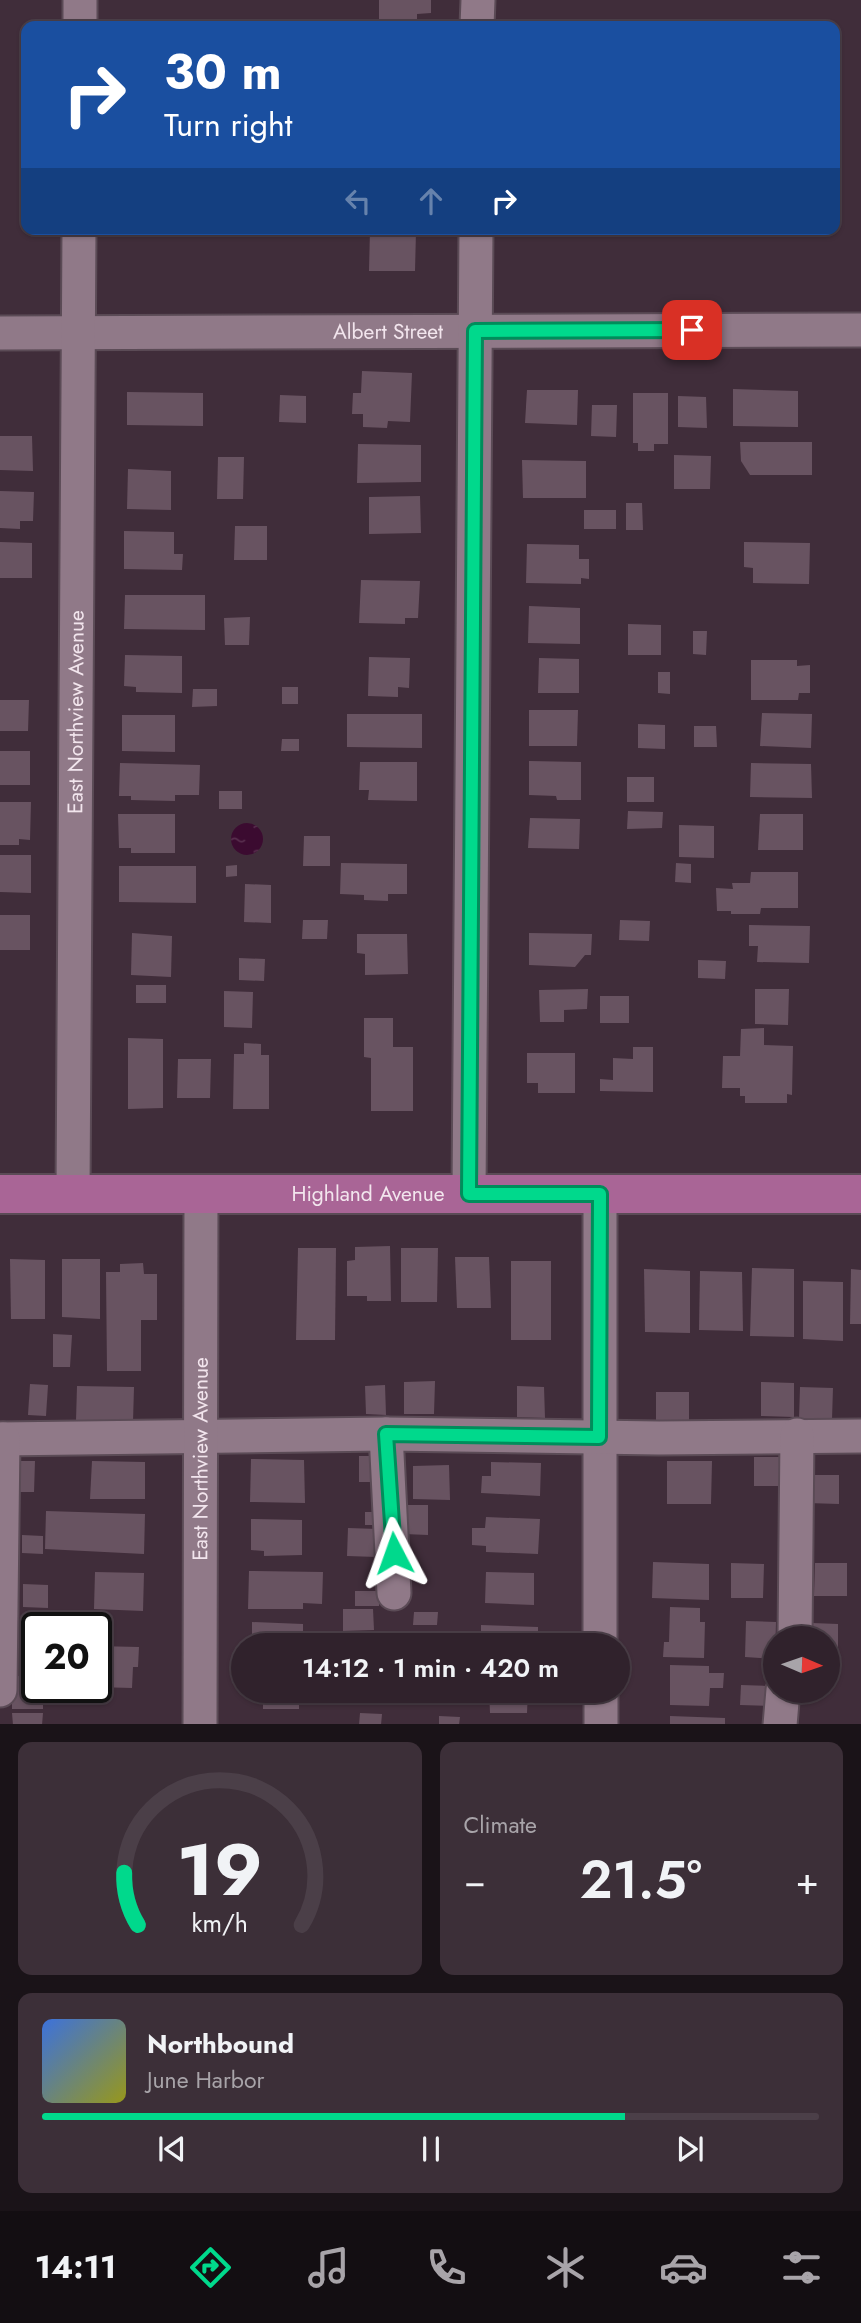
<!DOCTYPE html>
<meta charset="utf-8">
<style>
body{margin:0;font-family:Jost,sans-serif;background:#3c2f38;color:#f1f3f6;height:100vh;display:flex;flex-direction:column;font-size:26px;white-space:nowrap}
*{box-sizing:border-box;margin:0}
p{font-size:23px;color:#a8a4a9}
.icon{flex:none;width:38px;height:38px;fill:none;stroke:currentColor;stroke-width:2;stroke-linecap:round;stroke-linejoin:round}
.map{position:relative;height:1724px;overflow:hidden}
.side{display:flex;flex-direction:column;gap:18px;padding:18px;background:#1a1318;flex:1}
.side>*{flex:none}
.banner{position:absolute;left:21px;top:21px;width:819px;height:214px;border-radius:14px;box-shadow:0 2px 5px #0004,0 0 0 2px #4b3f48;background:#1a4fa0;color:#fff;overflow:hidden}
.needle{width:46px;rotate:92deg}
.fabs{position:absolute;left:763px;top:1626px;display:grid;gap:14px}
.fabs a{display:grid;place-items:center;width:77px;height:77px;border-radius:50%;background:#30222c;box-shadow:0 2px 5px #0004,0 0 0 2px #4b3f48;font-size:35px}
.speed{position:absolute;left:21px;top:1612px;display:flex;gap:14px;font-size:35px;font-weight:700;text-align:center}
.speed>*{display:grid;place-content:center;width:91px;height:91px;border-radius:50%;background:#30222c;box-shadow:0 2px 5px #0004,0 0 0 2px #4b3f48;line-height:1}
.speed .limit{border:4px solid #111;border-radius:10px;background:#fff;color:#111}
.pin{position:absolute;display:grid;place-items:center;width:60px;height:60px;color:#fff;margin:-30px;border-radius:14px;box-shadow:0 4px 10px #0006}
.me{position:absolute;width:77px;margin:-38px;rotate:356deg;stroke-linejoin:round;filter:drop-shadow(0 0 5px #0008)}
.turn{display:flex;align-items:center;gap:24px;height:147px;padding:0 28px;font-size:32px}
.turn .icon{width:91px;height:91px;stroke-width:2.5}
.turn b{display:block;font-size:49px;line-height:60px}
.lanes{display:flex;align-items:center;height:66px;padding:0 28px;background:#0003;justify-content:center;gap:35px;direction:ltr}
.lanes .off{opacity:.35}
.big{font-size:52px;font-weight:600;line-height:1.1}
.side .tile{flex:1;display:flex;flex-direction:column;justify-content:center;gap:10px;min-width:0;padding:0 24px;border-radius:14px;background:#3c2f38}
.side .dial{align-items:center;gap:0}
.dial svg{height:182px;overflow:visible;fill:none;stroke:#4b3f48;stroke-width:7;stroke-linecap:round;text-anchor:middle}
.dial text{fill:#f1f3f6;stroke:none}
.song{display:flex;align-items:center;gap:21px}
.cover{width:84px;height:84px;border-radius:10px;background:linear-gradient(135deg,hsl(220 70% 55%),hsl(60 70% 35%))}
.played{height:7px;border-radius:4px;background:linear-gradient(90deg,#00d98c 75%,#4b3f48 75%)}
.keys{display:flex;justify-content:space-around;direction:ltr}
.heat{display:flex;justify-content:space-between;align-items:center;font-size:38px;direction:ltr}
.side .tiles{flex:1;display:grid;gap:18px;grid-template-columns:1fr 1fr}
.tile:last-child{grid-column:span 2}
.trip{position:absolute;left:231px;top:1633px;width:399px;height:70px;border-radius:35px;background:#30222c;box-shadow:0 2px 5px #0004,0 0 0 2px #4b3f48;font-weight:600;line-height:70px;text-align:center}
.tabs{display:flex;height:112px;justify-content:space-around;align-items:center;background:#130e12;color:#a8a4a9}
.tabs .icon{width:49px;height:49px}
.tabs .active{color:#00d98c}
.tabs b{font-size:32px;color:#f1f3f6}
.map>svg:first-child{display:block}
.water{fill:url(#water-ripples)}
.building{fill:#685361}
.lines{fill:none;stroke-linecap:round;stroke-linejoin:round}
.minor-casing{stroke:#5b4b56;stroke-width:37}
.major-casing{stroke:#5b4b56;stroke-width:42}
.minor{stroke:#907988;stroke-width:33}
.major{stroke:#a96596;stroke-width:38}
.route-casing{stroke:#008d5b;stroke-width:18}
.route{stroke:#00d98c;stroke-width:12}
.labels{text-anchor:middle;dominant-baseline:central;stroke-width:7;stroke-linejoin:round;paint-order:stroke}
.street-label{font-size:21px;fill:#f2e5ed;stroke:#21181e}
</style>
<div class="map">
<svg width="861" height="1725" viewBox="0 0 861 1725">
<defs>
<pattern id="water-ripples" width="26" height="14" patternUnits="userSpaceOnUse" patternTransform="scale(1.75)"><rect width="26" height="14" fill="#3b0b30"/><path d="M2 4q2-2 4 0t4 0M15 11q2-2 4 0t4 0" fill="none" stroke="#582e4e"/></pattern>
</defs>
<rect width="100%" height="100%" fill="#402d3a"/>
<circle class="water" cx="247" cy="839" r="16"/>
<g class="building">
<path d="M379,0H431V13L417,14V20L379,19Z"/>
<path d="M370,230L416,231L415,271H369Z"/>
<path d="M362,371L412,373L410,422L388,421L387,428L363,427V414H352L353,393H361Z"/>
<path d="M733,389L798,391V427L733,426Z"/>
<path d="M527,390H578L577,425L525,423Z"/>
<path d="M127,392L203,393V426L127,425Z"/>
<path d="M633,393H668V444H654V451H638V443H633Z"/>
<path d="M280,395L306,396V423L279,422Z"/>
<path d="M678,396L706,397L707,428L678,427Z"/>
<path d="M592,405H617L616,437L591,436Z"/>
<path d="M0,436H32L33,471L0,470Z"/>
<path d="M740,442H812V475H750L741,461Z"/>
<path d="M358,444L421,445V482L357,483Z"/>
<path d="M674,455L711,456L710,489H674Z"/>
<path d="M218,457H244L243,499H217Z"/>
<path d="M522,460L586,461V498H523Z"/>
<path d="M128,469L171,471V510L127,509Z"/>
<path d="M0,491L34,492L33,521H20V529L0,528Z"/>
<path d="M420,496L421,533L369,534V497Z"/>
<path d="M626,503H642L643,530H626Z"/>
<rect x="584" y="510" width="32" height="19"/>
<path d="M235,526H267V560H234Z"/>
<path d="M124,531L174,532V554H183L182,570L124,569Z"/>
<path d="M0,542L32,543V578H0Z"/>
<path d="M744,542L810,543L809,584L753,583V568L744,567Z"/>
<path d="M527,544L579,545V559H589V579L581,578V584L526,583Z"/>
<path d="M361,580L420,581L418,618H405V624L359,623Z"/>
<path d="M125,595H205V630L124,629Z"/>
<path d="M529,606L580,608V644L528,643Z"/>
<path d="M250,617L249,645H225L224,618Z"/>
<path d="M628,624L661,625V655H628Z"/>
<path d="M693,631H707L706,655L693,654Z"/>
<path d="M125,655L182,656V693L136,692V687L124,686Z"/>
<path d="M369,657L410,658L409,688L398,687V697L368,696Z"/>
<path d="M539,658L579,659V693H538Z"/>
<path d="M751,660H797V666L810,665V693H799L798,700H751Z"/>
<path d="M658,672H670V694L658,693Z"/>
<rect x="282" y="687" width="16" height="17"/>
<path d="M193,689H217V706L192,707Z"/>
<path d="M0,700H29L28,731H0Z"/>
<path d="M529,710H578L577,746H529Z"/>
<path d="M762,713L812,714L811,748L760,746Z"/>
<path d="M347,714H422V748L347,747Z"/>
<path d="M122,715H175V752L122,751Z"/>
<path d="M638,724L665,725V749L638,748Z"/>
<path d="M694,726H716L717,747H694Z"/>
<path d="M282,739H299V751H281Z"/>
<rect x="0" y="751" width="30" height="34"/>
<path d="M529,761L581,762V800H557L556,796L529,795Z"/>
<path d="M360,762H417V801L368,800L369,790H359Z"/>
<path d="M120,763L200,765L199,795H175V801L131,800V796H119Z"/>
<path d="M751,763L811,764L812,798L750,797Z"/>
<rect x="627" y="777" width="27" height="25"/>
<rect x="219" y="791" width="23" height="18"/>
<path d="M0,802H31L30,840L19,839V845H0Z"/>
<path d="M628,811L663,812L662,828L627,829Z"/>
<path d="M118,814H175V853H131V848H119Z"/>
<path d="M760,814H803V850H758Z"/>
<path d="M530,818L580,819L579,849L528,848Z"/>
<path d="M679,825L714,826V858L679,857Z"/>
<path d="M304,836H330V866H303Z"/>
<path d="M0,855H31V893L0,892Z"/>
<path d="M341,863L407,864V894H388V901L364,900V895L340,894Z"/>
<path d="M676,863L691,864V883L675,882Z"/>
<path d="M237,865V876L226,877V866Z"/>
<path d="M119,866H196V903L119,902Z"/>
<path d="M751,872H798V908H761L760,914H731V911H717L716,888L733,889L732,883H750Z"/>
<path d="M245,884L271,885V923L244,922Z"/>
<rect x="0" y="915" width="30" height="35"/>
<path d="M303,920H328L327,939H302Z"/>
<path d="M620,920L650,921L649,941L619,940Z"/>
<path d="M749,925L810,926L809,963L757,962L758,946H749Z"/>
<path d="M132,933L172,936L171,977L131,975Z"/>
<path d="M529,933L592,934L591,955H585L575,967L529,965Z"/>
<path d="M357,934H407L408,974L365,975V954L357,953Z"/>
<path d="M239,958L265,959L264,981L239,980Z"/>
<path d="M698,960L726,961L725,979L698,978Z"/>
<rect x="136" y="985" width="30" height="18"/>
<path d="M588,989L587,1009L564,1010V1022H540L539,990Z"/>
<path d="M755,989H789L788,1025L755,1024Z"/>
<path d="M224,991L253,992L252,1028L224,1027Z"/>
<rect x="600" y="996" width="29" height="27"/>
<path d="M364,1018H393V1047H413V1111H371V1058L364,1057Z"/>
<path d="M764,1028V1045L793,1046L792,1095L787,1094V1103H745V1096H740V1088H722L723,1056H740L741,1029Z"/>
<path d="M128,1038L163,1039V1108L128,1109Z"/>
<path d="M244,1043L261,1044V1055H269V1109H233L234,1054H244Z"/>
<path d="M633,1047H653V1092L600,1091V1079L613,1080V1058L633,1059Z"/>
<path d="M527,1053H575V1093H538V1083H527Z"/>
<path d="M178,1059H211L210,1098H177Z"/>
<path d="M390,1246L391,1301H367V1296H347V1261L355,1260V1247Z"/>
<path d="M298,1248H336L335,1340H296Z"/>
<path d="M401,1248H438L437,1302H401Z"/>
<path d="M455,1257H489L491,1308H457Z"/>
<path d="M10,1259L45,1260V1319H11Z"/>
<path d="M62,1259H100V1319L62,1317Z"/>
<rect x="511" y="1261" width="40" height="79"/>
<path d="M143,1263L144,1274H157V1320H141V1371H107L106,1272H120V1264Z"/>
<path d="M752,1268L794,1269V1337L750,1336Z"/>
<path d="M644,1269L690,1271V1333L645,1332Z"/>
<path d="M851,1269L861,1270V1324H850Z"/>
<path d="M700,1271L742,1272L743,1331L699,1330Z"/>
<path d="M803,1281L843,1282V1341L803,1339Z"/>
<path d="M53,1334L72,1335L70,1367H53Z"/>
<path d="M435,1381L434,1414H404V1382Z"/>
<path d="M761,1382L794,1383V1417L761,1416Z"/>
<path d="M30,1384L48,1385L46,1416L28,1415Z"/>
<path d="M385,1385L386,1415L366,1414L365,1386Z"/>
<path d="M77,1386L134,1387L133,1422L76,1421Z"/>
<path d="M517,1386L544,1387L545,1418L517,1417Z"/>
<path d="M800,1387L833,1388L832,1419H799Z"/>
<rect x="656" y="1392" width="33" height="30"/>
<path d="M359,1456H377L376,1482H359Z"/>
<path d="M754,1457H787L786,1486H754Z"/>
<path d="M251,1459L304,1460L305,1503L250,1502Z"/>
<path d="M16,1461H35L34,1492H15Z"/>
<path d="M92,1461L145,1462V1499H90Z"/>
<path d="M667,1461H712L711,1504H667Z"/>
<path d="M491,1462L541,1463L540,1496L481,1493L482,1476H491Z"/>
<path d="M449,1465L450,1500L413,1499V1466Z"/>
<path d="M807,1475H839V1504L807,1503Z"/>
<path d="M403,1505H428V1535L404,1534Z"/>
<path d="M46,1511L145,1514L144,1554L45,1549Z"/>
<rect x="365" y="1512" width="13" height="13"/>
<path d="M486,1517L540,1519L538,1554L486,1552V1546L472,1545V1528H485Z"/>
<path d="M251,1519L302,1520V1555L264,1556V1551L251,1550Z"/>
<path d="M348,1528L378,1529L377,1557L347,1556Z"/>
<path d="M22,1535L43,1536V1554L22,1553Z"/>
<path d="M653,1562L709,1564V1600L652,1598Z"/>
<path d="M731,1563L764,1564L763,1598H731Z"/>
<path d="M815,1563H847V1596H814Z"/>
<path d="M249,1571L323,1572L322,1604L303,1603V1609H248Z"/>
<path d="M95,1572L144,1573L143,1611L94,1609Z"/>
<path d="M486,1572L534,1573V1605L485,1603Z"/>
<path d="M23,1584L48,1585V1608L23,1607Z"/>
<rect x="355" y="1591" width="24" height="15"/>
<path d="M670,1607L700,1608V1622H705L704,1658L663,1657L664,1642H669Z"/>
<path d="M343,1609H373L374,1630L343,1631Z"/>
<path d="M414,1612H438L437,1625H413Z"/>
<path d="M746,1621L776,1622L775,1659L745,1657Z"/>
<path d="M252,1622L303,1624V1645H252Z"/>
<path d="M812,1623L838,1624V1658H828V1638H812Z"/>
<path d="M481,1625L538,1627V1645H481Z"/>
<path d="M96,1646L139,1647L138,1667H133L132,1688L96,1687Z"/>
<path d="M670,1665L709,1666V1673H724L723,1688H710L709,1706L670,1705Z"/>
<path d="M12,1676H37V1687H43V1709H12Z"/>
<path d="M741,1685L768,1686V1706L740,1705Z"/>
<path d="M249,1690H299V1709H263V1694H249Z"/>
<path d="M489,1690H528L527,1713H490Z"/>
<path d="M12,1713H43L42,1725H13Z"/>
<path d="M360,1713L382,1714L381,1725H359Z"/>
<path d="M439,1716L460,1717L459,1725H439Z"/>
<path d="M670,1716L725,1718V1725H670Z"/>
</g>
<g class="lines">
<defs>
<g id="minor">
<path d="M80,26V0"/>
<path d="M477,26L478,0"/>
<path id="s1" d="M0,333L861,330"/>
<path id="s2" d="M73,1193L79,229"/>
<path d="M469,1194L476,229"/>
<path d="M600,1194V1645"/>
<path d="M386,1434L394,1593"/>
<path d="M0,1439L386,1434L659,1438L861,1436"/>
<path d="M795,1638L797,1435"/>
<path d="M0,1690L3,1439"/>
<path d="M601,1690V1725"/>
<path id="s3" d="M200,1725L201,1193"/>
<path d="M780,1725L783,1690"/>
</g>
<g id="major">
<path id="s4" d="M0,1194H861"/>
</g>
</defs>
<use href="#minor" class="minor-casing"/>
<use href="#major" class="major-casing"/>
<use href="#minor" class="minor"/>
<use href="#major" class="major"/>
</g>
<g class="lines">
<defs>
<path id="route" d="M394,1553L386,1434L599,1437L600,1194H469L475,331L692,330"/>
</defs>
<use href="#route" class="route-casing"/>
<use href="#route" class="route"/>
</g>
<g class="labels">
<g class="street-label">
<text stroke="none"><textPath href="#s1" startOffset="388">Albert Street</textPath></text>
<text stroke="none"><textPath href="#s2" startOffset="481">East Northview Avenue</textPath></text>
<text stroke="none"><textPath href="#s4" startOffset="368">Highland Avenue</textPath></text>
<text stroke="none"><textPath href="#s3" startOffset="266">East Northview Avenue</textPath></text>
</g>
</g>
</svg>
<div class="fabs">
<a><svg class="needle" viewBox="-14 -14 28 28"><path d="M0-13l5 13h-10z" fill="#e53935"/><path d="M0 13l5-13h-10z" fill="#a8a4a9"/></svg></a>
</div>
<div class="speed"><div class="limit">20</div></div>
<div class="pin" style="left:692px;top:330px;background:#d93025"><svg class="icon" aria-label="arrive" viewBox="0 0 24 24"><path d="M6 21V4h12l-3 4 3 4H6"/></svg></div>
<svg class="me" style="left:394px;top:1553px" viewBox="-20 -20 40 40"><path d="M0-17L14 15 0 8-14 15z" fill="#00d98c" stroke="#fff" stroke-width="4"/></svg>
<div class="trip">14:12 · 1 min · 420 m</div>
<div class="banner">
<div class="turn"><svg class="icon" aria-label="right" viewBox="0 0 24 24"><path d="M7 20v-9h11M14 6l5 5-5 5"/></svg><div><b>30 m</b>Turn right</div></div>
<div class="lanes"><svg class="icon off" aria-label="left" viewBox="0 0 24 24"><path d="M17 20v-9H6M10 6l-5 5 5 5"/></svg><svg class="icon off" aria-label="ahead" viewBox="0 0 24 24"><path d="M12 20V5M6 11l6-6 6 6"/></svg><svg class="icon" aria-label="right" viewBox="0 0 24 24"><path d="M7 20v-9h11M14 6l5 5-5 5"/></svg></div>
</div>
</div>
<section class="side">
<div class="tiles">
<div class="tile dial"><svg viewBox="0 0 100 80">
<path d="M14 69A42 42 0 1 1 86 69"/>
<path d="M14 69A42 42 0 0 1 8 46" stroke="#00d98c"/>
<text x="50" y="56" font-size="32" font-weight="700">19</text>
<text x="50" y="72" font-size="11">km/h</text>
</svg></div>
<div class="tile"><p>Climate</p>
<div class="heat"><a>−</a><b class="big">21.5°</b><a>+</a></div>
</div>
<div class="tile">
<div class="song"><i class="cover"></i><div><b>Northbound</b><p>June Harbor</p></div></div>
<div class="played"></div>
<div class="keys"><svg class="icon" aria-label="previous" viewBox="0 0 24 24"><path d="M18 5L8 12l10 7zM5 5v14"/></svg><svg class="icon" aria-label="pause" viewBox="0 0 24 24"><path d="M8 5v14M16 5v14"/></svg><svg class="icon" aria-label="next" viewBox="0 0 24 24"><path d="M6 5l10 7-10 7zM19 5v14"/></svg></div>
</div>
</div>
</section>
<nav class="tabs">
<b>14:11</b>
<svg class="icon active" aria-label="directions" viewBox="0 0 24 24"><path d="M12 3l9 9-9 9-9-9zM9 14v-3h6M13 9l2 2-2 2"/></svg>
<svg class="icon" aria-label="music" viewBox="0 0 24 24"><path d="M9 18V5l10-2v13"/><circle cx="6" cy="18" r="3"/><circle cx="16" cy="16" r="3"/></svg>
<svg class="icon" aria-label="phone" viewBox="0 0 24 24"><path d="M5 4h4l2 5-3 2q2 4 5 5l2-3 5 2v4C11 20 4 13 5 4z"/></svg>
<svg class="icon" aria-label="climate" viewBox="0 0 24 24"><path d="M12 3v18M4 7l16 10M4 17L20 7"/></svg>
<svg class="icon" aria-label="car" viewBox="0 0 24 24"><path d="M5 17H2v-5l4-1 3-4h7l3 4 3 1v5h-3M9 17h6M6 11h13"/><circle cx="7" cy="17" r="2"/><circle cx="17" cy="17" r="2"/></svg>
<svg class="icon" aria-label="filters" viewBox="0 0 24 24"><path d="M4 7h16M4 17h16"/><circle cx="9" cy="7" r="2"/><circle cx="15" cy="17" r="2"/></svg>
</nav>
